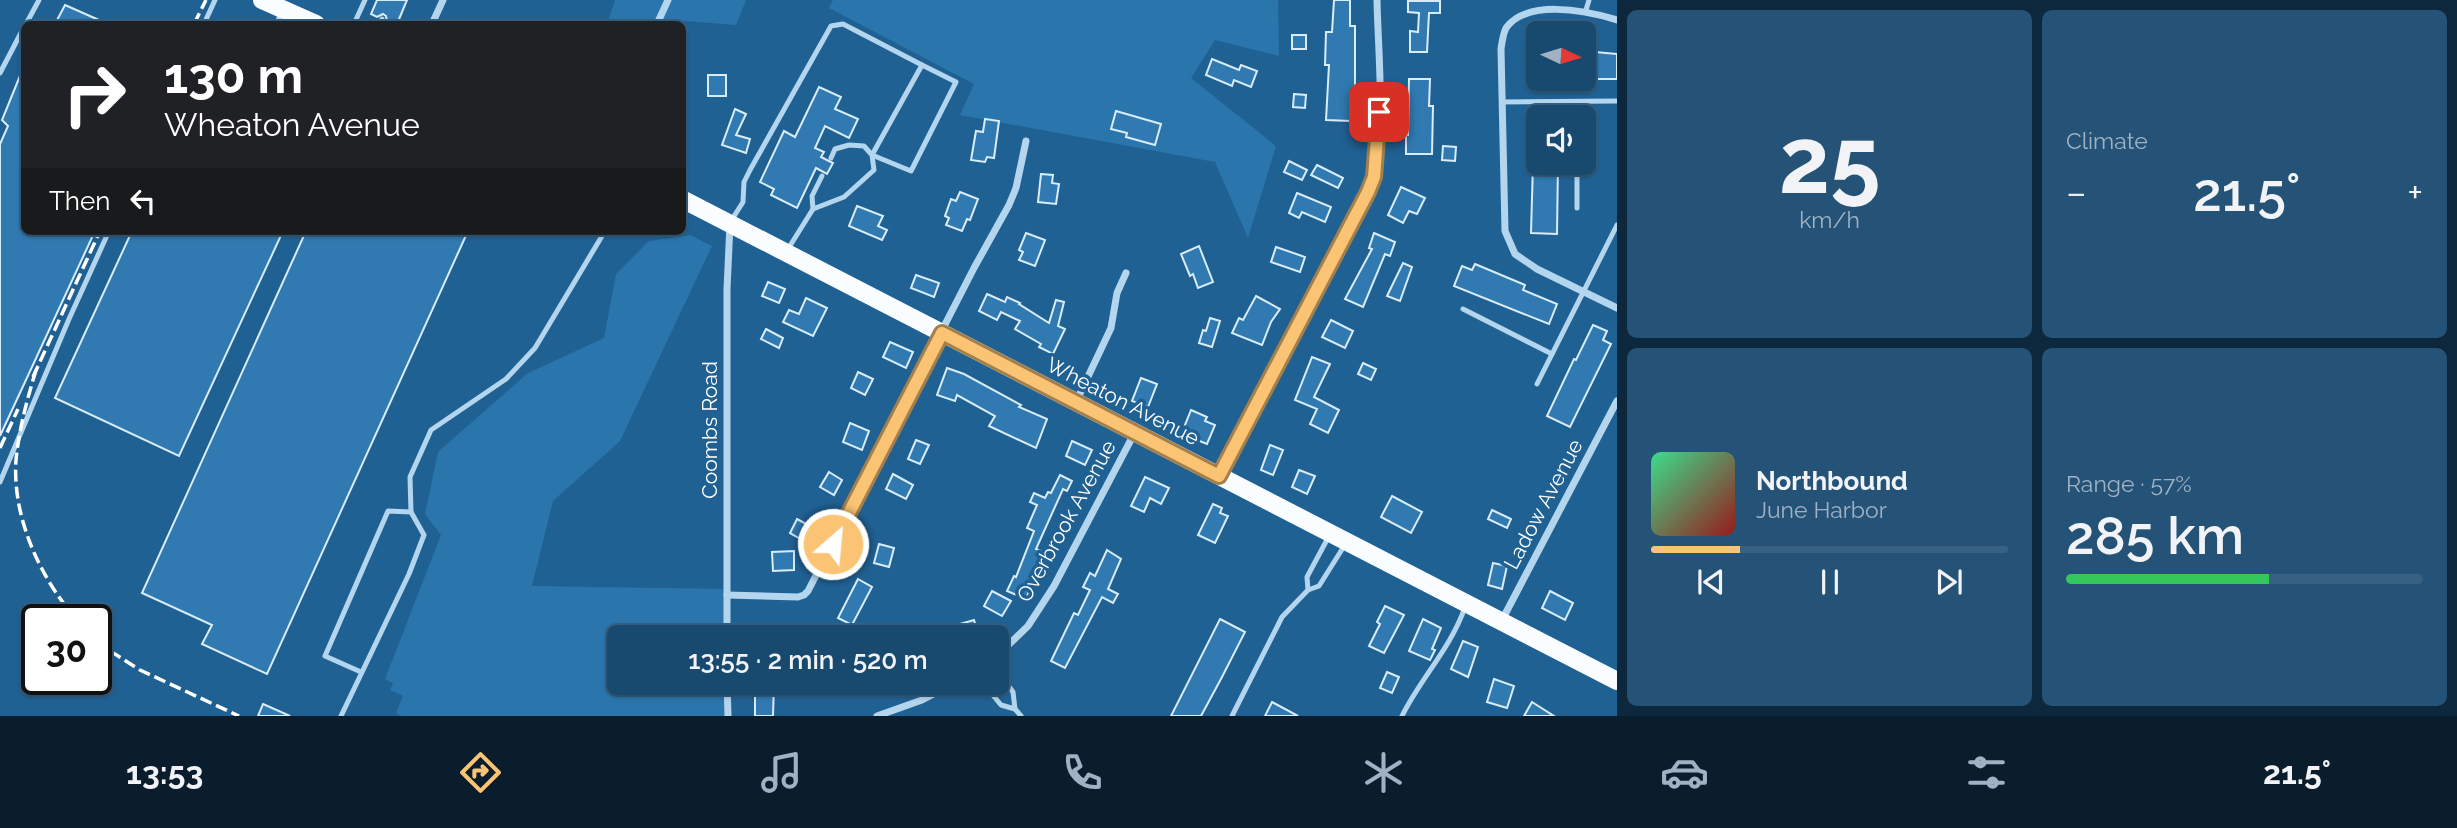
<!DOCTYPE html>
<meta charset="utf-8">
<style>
body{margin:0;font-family:Raleway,sans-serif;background:#255377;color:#f1f3f6;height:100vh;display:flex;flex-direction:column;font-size:26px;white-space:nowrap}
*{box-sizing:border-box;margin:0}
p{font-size:23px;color:#9fb2c3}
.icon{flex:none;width:38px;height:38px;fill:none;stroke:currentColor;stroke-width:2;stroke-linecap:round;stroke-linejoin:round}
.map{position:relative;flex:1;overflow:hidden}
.side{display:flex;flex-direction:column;gap:10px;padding:10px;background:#0d283d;width:840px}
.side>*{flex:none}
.hud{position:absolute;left:21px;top:21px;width:665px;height:214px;border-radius:10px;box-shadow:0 2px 5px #0004,0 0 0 2px #366182;background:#202124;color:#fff;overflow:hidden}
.needle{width:46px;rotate:94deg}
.fabs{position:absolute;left:1526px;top:21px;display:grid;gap:14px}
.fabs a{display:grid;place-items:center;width:70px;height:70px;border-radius:10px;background:#18496f;box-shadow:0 2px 5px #0004,0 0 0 2px #366182;font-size:35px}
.speed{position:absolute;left:21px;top:604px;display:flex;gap:14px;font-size:35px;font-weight:700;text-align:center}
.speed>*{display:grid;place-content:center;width:91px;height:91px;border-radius:50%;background:#18496f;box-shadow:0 2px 5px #0004,0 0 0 2px #366182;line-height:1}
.speed .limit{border:4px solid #111;border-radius:10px;background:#fff;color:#111}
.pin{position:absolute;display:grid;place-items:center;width:60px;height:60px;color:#fff;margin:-30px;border-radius:14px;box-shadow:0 4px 10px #0006}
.me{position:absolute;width:77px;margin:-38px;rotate:27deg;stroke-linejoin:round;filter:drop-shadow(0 0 5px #0008)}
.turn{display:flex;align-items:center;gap:24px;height:147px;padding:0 28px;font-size:32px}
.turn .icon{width:91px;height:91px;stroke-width:2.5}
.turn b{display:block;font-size:49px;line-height:60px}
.then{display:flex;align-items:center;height:66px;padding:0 28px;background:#0003;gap:14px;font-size:26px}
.big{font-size:52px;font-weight:600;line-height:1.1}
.side .tile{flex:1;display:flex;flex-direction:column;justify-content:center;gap:10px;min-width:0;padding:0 24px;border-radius:10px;background:#255377}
.side .dial{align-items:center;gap:0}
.dial b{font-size:91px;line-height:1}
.song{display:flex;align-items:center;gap:21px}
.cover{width:84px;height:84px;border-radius:10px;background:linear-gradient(135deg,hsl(150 70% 55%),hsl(0 70% 35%))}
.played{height:7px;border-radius:4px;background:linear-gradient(90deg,#fbc374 25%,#366182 25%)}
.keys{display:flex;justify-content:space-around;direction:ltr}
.heat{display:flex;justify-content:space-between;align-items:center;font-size:38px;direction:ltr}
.charge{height:10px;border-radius:5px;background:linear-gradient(90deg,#34c759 57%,#366182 0)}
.side .tiles{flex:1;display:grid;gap:10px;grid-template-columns:repeat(2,1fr)}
.trip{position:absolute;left:607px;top:625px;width:402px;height:70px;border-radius:10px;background:#18496f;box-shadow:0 2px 5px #0004,0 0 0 2px #366182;font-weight:600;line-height:70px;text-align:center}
.dock{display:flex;height:112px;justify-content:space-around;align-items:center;background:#0a1d2c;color:#9fb2c3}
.dock .icon{width:49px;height:49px}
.dock .selected{color:#fbc374}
.dock b{font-size:32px;color:#f1f3f6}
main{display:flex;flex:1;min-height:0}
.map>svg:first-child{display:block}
.green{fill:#2a75ac}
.building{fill:#307ab1;stroke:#d9ecfa;stroke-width:2}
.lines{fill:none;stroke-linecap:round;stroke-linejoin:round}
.lane{stroke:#b3d5ee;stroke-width:5}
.street{stroke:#b3d5ee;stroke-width:7}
.primary{stroke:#fafdff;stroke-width:18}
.rail{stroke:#fff;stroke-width:3.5;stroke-dasharray:12 5;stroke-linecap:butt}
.route-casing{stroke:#a37f4b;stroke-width:18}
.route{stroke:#fbc374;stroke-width:12}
.labels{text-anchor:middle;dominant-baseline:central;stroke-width:7;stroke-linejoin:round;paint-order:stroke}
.street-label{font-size:21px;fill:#fff;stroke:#206194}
</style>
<main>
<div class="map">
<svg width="1617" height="716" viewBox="0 0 1617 716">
<rect width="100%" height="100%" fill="#206194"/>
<g class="green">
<path d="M615,0H746L736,25L659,19L656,24H607Z"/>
<path d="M833,0H1278L1279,56L1215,40L1191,78L1276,146L1248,238L1215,162L960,115L974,84L829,8Z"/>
<path d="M690,235L712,246L620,441L553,501L532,586L726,589V637H620V682L727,683V716H402L396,713L403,696L390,690L393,683L385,679L441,535L425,514L438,452L528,373L604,338L616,274L649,241Z"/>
</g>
<g class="building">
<path d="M377,0H407L397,24L387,21L386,16L383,14L377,17L371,14Z"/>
<path d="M1334,0H1350V26H1355V94L1352,93L1351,121L1326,120L1329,65H1325L1326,32H1332Z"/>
<path d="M1408,1H1440V13H1429L1427,52H1410V31L1418,32L1419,13L1408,12Z"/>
<path d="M65,5L108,24H55Z"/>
<rect x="1292" y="35" width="14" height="14"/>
<path d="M1584,51L1617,54V79H1584Z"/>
<path d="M1212,59L1239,70L1241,65L1257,71L1251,87L1234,80L1232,86L1206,75Z"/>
<path d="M24,66V231H95L0,436V144L8,126L2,120Z"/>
<rect x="708" y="75" width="18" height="21"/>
<path d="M1409,79H1430L1429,106H1433L1432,154H1406V135H1408Z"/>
<path d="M819,87L841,97L835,109L858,119L849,138L825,126L815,148L824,152L821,157L833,163L827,174L816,168L797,208L771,195L774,189L760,182L784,131L795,137Z"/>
<path d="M1294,94L1306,95L1305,108L1293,107Z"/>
<path d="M735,109L746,114L736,135L750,139L746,153L722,145Z"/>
<path d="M1116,111L1161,124L1155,145L1126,137L1127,133L1111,129Z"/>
<path d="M985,119L999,121L994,158L987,157L985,162L971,160L976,131L983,132Z"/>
<path d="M1443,146L1456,147L1455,161L1442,160Z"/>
<path d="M1289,161L1307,170L1302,180L1284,172Z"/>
<path d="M1533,163H1558L1557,234L1531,233Z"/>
<path d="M1317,165L1343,178L1338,188L1311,175Z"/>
<path d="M1041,174L1053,175L1052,183L1059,184L1056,204L1038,202Z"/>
<path d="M1401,187L1425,198L1417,214L1409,211L1403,223L1388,215Z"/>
<path d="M960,192L978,199L970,220L967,219L962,231L946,225L949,218L945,216L951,199L956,201Z"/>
<path d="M1297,193L1331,207L1325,222L1302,212L1299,218L1289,213Z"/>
<path d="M857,206L883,216L878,226L887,230L882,240L849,226Z"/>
<path d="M132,231H283L179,456L55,398Z"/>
<path d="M306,231H468L267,674L202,644L212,625L142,593Z"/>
<path d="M1026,233L1045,240L1035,266L1019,260L1023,252L1019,250Z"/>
<path d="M1374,233L1395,242L1390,256L1385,254L1363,307L1345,299L1372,249L1369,248Z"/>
<path d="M1199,246L1213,282L1198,288L1193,274L1190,276L1181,254Z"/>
<path d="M1276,247L1305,257L1300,272L1271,262Z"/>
<path d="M1403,263L1412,267L1400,301L1387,296Z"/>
<path d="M1475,264L1525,285L1523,290L1557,304L1549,324L1454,286L1462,266L1472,270Z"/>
<path d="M916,275L939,283L934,297L911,288Z"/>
<path d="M768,282L785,289L779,303L762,296Z"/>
<path d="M987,294L1005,302L1007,297L1020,303L1019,304L1049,323L1056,300L1064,302L1058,326L1065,329L1053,354L1039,347L1041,344L1015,329L1020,321L1001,312L997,320L979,311Z"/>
<path d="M1256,296L1280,309L1271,322L1262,345L1232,333L1239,318L1243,320Z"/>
<path d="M806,298L827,308L813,336L783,322L789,310L799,314Z"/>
<path d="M1210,318L1220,321L1212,347L1199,343L1203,330L1206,331Z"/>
<path d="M1331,320L1353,331L1345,348L1322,337Z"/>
<path d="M1593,325L1607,331L1603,340L1611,344L1570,427L1547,416L1574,359L1576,360Z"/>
<path d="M766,329L783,338L779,348L761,339Z"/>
<path d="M890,342L913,352L906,368L883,357Z"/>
<path d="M1312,357L1330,364L1314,397L1339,410L1328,433L1310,424L1317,409L1295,400Z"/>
<path d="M1363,363L1376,369L1371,380L1358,374Z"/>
<path d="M947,368L964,374L1021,405L1019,407L1047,419L1036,448L989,426L995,416L957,395L955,401L937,395Z"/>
<path d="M858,372L873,379L865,395L851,388Z"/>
<path d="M1141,378L1157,384L1148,407L1132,401Z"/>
<path d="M1191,410L1207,417L1205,421L1215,425L1207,444L1187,436L1189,432L1183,430Z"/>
<path d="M850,423L869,431L862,450L843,442Z"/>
<path d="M916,440L929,445L920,464L908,459Z"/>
<path d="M1072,441L1092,450L1085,465L1066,456Z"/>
<path d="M1270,445L1283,450L1273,475L1261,470Z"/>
<path d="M1299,470L1315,476L1307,494L1292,487Z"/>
<path d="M829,472L842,480L834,495L820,487Z"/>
<path d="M893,474L913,485L906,499L886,489Z"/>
<path d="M1060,475L1072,481L1067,491L1063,489L1036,549L1045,553L1026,599L1007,591L1014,576L1016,577L1034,531L1027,528L1037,505L1030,502L1034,493L1045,498L1048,492L1051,493Z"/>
<path d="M1145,477L1169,488L1161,504L1150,498L1144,512L1131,506Z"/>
<path d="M1392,496L1422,512L1411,533L1381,517Z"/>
<path d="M1213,504L1222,508L1220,513L1228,516L1215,543L1198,535Z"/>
<path d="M1492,510L1511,519L1507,528L1488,519Z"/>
<path d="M797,519L819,531L811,545L790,533Z"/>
<path d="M879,544L894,548L889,567L874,563Z"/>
<path d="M1107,550L1121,559L1108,589L1118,594L1113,603L1102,597L1065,668L1051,661L1074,613L1078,615L1090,590L1083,587L1090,573L1095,576Z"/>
<path d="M794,551V570L773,571L772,552Z"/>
<path d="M1493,563L1507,566L1502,589L1488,585Z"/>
<path d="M858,579L872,587L852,625L838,618Z"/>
<path d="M992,591L1011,601L1002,616L984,606Z"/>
<path d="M1550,591L1573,603L1565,620L1542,608Z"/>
<path d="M1385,606L1404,615L1384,653L1369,646L1380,624L1377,622Z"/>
<path d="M1220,619L1245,632L1222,677L1201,716H1171Z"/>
<path d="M1423,619L1441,628L1432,649L1435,650L1430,660L1409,651Z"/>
<path d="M974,620L979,637H956L953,626Z"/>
<path d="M790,624H809V637H755L756,625L790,626Z"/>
<path d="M1463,641L1478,647L1468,677L1451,669Z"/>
<path d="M1387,672L1399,677L1392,693L1380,688Z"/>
<path d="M1494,679L1514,686L1507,708L1487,702Z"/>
<path d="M760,682H774L773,716H755V693H760Z"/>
<path d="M1272,702L1298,716H1265Z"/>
<path d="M1532,702L1554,716H1524Z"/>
<path d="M263,704L290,716H258Z"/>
</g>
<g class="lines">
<g class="lane">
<path d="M1586,10L1589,0"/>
<path d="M26,24L39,0"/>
<path d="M204,24L215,0"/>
<path d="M276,24L282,12"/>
<path d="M354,24L365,0"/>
<path d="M380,24L382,19"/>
<path d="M0,73L24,27"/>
<path d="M1502,102L1617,101"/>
<path d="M1577,117L1578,102"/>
<path d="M1577,208V163"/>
<path d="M813,209L812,196L822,176"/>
<path d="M731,221L743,202L744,182L750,170L831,26L843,24L922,65"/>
<path d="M788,249L813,209L844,197L874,170L872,155L922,65L956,82L911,171L872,155L864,146L849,145L835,149L831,158"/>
<path d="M1463,309L1552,354"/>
<path d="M1537,384L1617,225"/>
<path d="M0,482L69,319L109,231"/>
<path d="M1308,590L1307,577L1329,536"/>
<path d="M361,672L325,656L388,511L411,512"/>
<path d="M998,672L1013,692L1015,709"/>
<path d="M982,682L1001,705L1015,709L1021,716"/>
<path d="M341,716L409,574L424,535L411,512L410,477L431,430L506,379L535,348L605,231"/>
<path d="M1232,716L1282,617L1308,590L1319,586L1346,543"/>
<path d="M1402,716C1420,679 1451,648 1465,607"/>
</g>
<g class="street">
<path d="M1617,20C1582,9 1526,0 1506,28C1503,34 1502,42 1501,49L1505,231L1515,254L1537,269L1617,308"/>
<path d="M432,24L443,0"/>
<path d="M657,24L668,0"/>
<path d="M1076,402L1111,328L1117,293L1126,273"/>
<path d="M1220,475L1368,192C1388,140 1378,57 1377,0"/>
<path d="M727,595L798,597L804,595L808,591L974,268L1009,205L1016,188L1026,141"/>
<path d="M1501,622L1617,401"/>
<path d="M727,637V289L730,224"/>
<path d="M998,655L1028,626L1054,586L1135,432"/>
<path d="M727,682L728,716"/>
<path d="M877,716L922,700L957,682"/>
</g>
<g class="primary">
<path d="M262,0L316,24"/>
<path d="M682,199L1617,681"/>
</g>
<g class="rail">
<path d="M194,24L206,0"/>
<path d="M36,370C27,400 19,429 16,460C12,517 40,578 77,620"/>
<path d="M33,377L100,231"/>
<path d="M0,448L18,409"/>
<path d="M96,642L140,670L239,716"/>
</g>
</g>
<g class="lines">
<defs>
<path id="route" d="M833,544L942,333L1219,476L1368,192L1374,177L1379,112"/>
</defs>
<use href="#route" class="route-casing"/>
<use href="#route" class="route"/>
</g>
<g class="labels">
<g class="street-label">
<text transform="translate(1123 401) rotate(27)">Wheaton Avenue</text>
<text transform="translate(709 430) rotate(-90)">Coombs Road</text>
<text transform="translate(1543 504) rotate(-62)">Ladow Avenue</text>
<text transform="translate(1066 521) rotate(-61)">Overbrook Avenue</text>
</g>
</g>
</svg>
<div class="fabs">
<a><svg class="needle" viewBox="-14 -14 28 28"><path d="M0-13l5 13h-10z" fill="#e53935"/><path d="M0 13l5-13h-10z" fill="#9fb2c3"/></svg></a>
<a><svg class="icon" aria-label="sound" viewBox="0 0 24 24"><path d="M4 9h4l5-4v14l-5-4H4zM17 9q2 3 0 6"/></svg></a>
</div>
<div class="speed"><div class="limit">30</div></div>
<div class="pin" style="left:1379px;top:112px;background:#d93025"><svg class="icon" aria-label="arrive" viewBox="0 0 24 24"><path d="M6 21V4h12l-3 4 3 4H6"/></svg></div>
<svg class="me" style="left:833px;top:544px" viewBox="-20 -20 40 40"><circle r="17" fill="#fbc374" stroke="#fff" stroke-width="3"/><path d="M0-11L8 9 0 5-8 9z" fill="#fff"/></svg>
<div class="trip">13:55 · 2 min · 520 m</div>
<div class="hud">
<div class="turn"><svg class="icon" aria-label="right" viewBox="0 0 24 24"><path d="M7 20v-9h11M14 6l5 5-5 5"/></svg><div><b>130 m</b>Wheaton Avenue</div></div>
<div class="then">Then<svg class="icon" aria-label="left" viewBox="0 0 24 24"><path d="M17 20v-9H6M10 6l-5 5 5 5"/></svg></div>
</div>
</div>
<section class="side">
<div class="tiles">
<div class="tile dial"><b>25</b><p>km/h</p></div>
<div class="tile"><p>Climate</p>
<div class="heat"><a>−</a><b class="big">21.5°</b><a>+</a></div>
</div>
<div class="tile">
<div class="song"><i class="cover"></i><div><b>Northbound</b><p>June Harbor</p></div></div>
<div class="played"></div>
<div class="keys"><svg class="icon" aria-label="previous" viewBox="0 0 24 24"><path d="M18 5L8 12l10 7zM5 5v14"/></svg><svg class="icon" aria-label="pause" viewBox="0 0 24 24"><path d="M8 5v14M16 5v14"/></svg><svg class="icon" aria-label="next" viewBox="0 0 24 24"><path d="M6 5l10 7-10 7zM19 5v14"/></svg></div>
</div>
<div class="tile"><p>Range · 57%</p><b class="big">285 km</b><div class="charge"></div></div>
</div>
</section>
</main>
<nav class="dock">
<b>13:53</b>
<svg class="icon selected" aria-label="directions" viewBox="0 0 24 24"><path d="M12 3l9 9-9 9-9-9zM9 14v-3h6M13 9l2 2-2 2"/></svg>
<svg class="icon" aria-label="music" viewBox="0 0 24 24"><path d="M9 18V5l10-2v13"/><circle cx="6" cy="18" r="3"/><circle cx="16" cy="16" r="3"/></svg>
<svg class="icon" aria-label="phone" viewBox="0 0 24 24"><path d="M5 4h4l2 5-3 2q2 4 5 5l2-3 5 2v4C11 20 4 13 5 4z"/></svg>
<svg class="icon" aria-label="climate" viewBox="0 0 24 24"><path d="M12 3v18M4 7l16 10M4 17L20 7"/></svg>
<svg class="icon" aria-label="car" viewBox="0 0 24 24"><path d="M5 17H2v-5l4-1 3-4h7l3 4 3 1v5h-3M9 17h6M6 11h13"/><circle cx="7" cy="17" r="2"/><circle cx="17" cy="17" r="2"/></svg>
<svg class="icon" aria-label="filters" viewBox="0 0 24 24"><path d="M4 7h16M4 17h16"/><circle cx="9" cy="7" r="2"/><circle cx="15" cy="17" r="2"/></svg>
<b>21.5°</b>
</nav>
